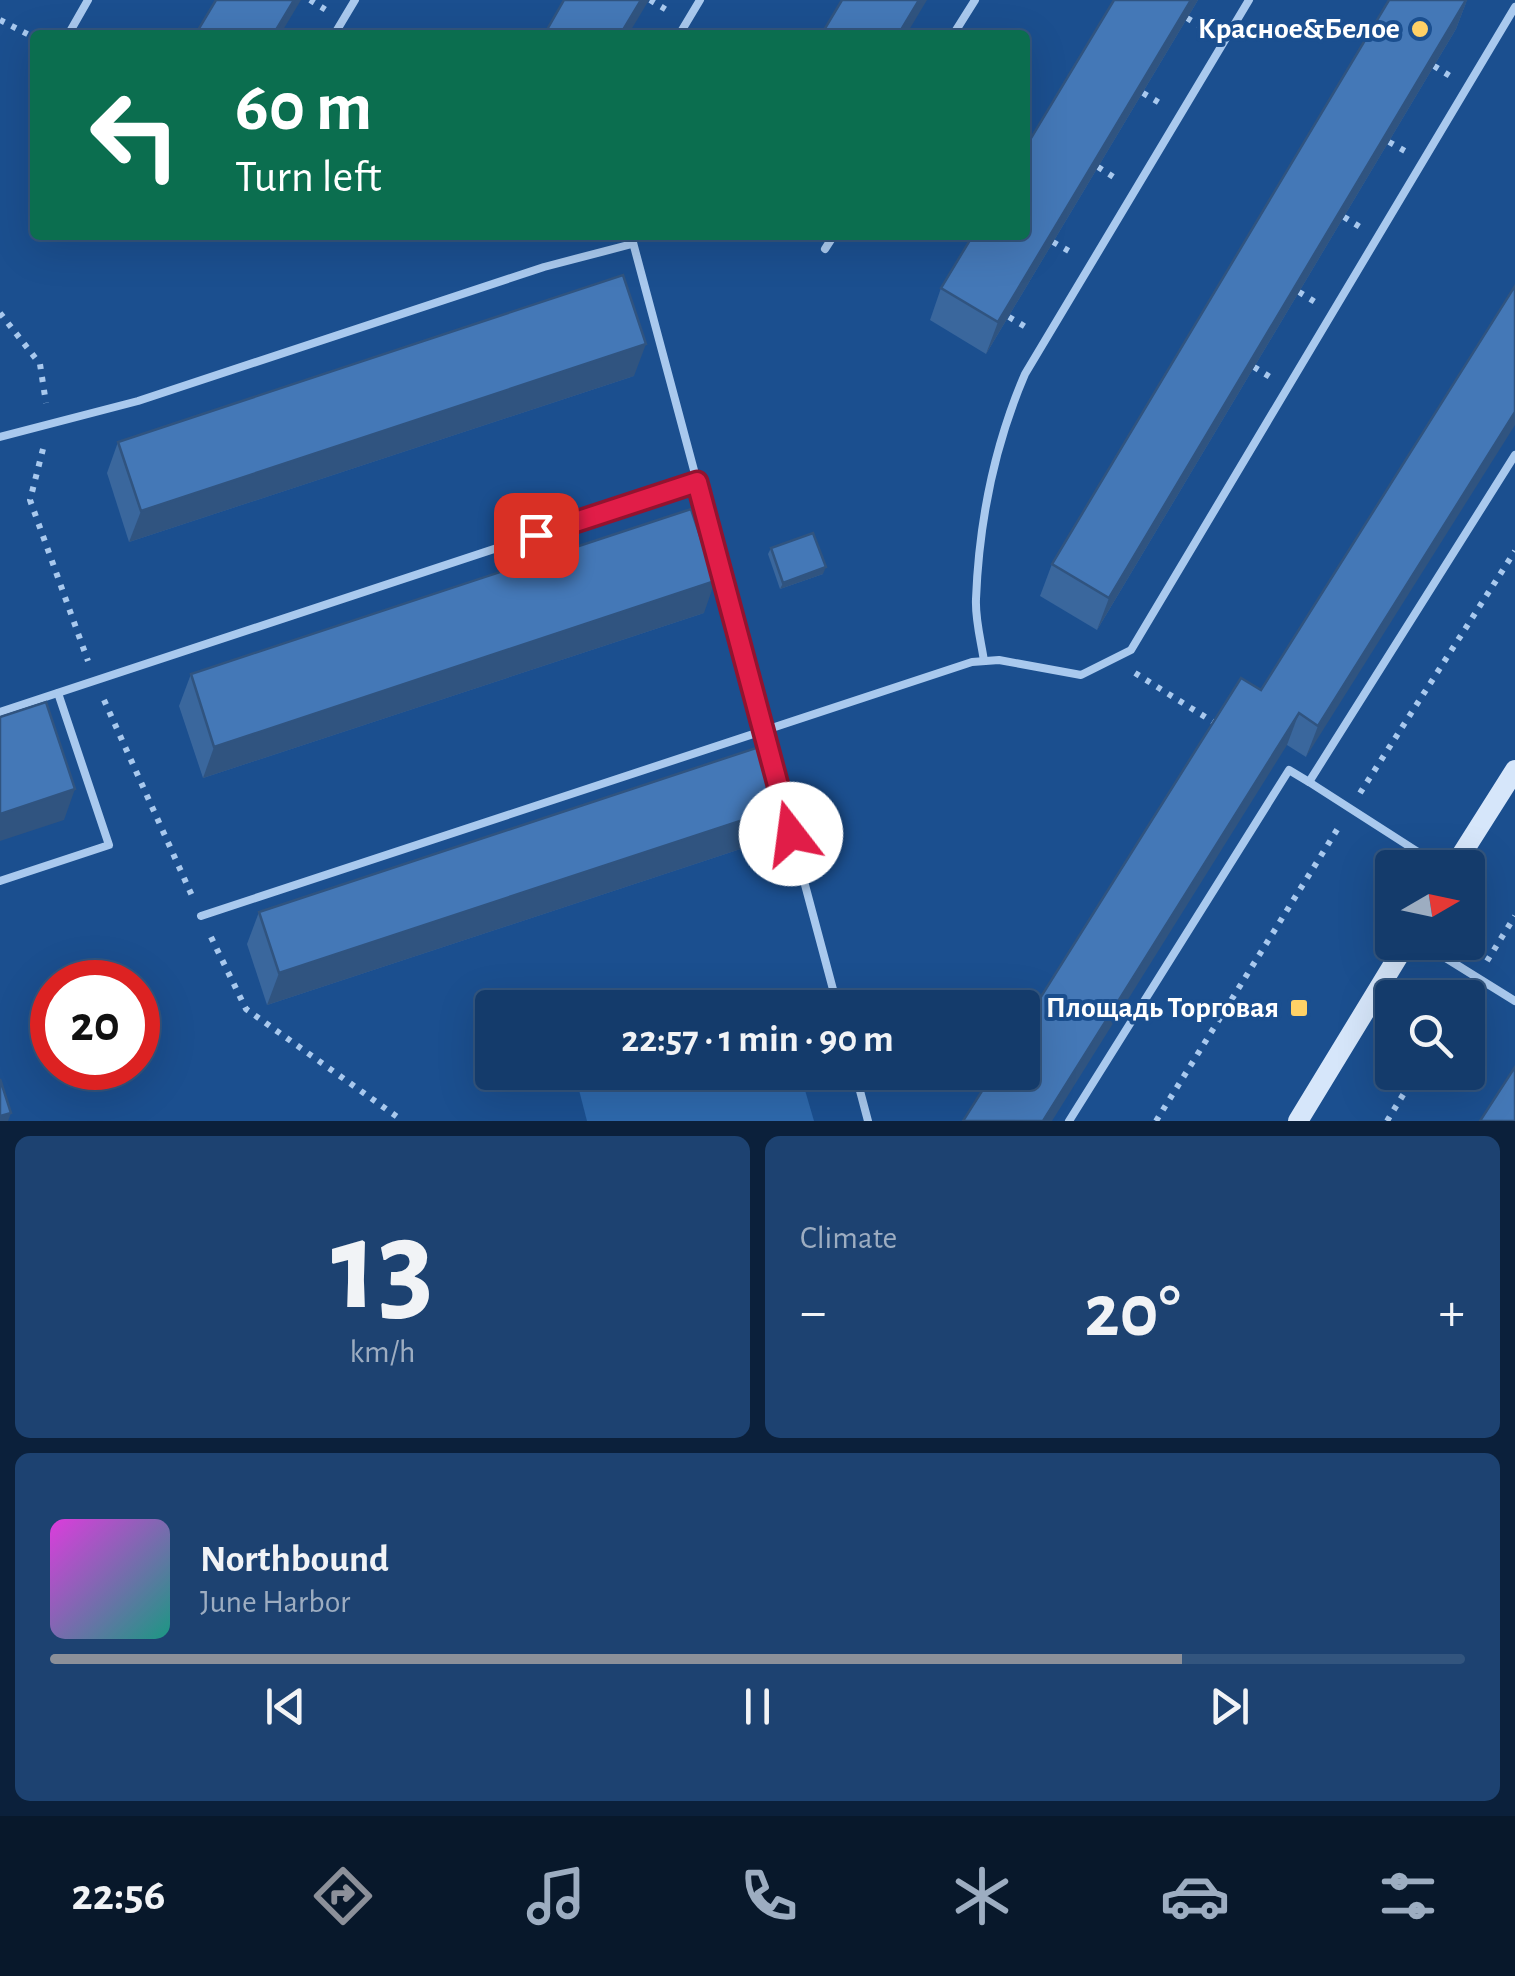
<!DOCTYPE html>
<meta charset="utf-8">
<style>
body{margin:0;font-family:"Alegreya Sans",sans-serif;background:#1d4271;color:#f1f3f6;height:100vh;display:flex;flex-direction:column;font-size:38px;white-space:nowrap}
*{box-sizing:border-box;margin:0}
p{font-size:32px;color:#9dadc1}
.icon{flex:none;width:55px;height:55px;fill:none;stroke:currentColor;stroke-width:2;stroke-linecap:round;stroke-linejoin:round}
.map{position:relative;height:1121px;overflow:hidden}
.side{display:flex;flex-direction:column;gap:15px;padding:15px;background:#0b203b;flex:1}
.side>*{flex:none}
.banner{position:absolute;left:30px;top:30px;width:1000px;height:210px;border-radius:10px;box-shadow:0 10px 40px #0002,0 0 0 2px #33557e;background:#0b6e4f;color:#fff;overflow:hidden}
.needle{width:65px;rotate:81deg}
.buttons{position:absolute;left:1375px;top:850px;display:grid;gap:20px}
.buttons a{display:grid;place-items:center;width:110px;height:110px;border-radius:10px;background:#143b6b;box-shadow:0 10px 40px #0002,0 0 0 2px #33557e;font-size:50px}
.speed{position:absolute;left:30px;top:960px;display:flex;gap:20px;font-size:50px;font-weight:700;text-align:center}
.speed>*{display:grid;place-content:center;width:130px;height:130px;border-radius:50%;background:#143b6b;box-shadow:0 10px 40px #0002,0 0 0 2px #33557e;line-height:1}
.speed .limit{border:15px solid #d22;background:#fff;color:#111}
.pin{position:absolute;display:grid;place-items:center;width:85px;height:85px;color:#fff;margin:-42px;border-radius:20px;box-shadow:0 5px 15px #0006}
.me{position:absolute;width:110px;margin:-55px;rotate:345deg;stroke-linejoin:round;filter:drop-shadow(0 0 8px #0008)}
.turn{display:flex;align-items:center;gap:35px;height:210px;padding:0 40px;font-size:45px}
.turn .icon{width:130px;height:130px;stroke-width:2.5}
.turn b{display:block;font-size:70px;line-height:85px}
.big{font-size:75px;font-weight:600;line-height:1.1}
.side .widget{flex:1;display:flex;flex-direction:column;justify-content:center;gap:15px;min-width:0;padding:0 35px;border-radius:15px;background:#1d4271}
.side .dial{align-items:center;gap:0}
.dial b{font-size:130px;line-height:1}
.song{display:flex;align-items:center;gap:30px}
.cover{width:120px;height:120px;border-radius:15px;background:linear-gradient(135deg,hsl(300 70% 55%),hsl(170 70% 35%))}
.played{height:10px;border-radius:5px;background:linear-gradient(90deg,#8c9099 80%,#33557e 80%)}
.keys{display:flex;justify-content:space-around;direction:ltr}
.heat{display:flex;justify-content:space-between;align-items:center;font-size:55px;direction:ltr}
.side .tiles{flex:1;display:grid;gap:15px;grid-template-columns:1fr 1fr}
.widget:last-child{grid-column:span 2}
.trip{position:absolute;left:475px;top:990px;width:565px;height:100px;border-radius:10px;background:#143b6b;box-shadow:0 10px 40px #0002,0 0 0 2px #33557e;font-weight:600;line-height:100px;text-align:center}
.dock{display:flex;height:160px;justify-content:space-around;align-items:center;background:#08182b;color:#9dadc1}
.dock .icon{width:70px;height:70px}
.dock .selected{color:#8c9099}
.dock b{font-size:45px;color:#f1f3f6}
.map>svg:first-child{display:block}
.green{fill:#2e69ad}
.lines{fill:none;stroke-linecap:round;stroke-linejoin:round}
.path{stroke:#a9c9ee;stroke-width:6;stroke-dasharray:5 8;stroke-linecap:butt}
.service{stroke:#a9c9ee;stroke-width:8}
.secondary{stroke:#d6e6fa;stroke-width:20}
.wall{fill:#3a679d}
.shaded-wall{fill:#305480}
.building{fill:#4478b7;stroke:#305480;stroke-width:2.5}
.route-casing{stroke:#92132f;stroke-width:25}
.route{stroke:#e11d48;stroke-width:18}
.poi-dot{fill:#ffd166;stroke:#1b4f8f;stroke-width:4}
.labels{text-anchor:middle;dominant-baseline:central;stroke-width:8;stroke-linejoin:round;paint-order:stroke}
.poi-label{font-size:30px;font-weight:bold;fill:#fff;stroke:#1b4f8f;text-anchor:end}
</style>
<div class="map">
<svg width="1515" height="1121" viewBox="0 0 1515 1121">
<rect width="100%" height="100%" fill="#1b4f8f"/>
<path class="green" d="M642,1073H800L814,1121H587L579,1090Z"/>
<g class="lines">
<g class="path">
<path d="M310,0L326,10"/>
<path d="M650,0L670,12"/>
<path d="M1187,18L1208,31"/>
<path d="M0,20L35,38"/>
<path d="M1434,66L1450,76"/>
<path d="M1143,93L1163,105"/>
<path d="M1389,142L1405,151"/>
<path d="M1098,167L1118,180"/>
<path d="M1344,217L1360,227"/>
<path d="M1053,242L1074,254"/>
<path d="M1299,292L1315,302"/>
<path d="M0,313L40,364L46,403"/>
<path d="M1009,317L1029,329"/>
<path d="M1254,367L1270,377"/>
<path d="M43,449L30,500L88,661"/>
<path d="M1135,673L1218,725"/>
<path d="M104,700L193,898"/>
<path d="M1360,793L1515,551"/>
<path d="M211,937L246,1009L403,1121"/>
<path d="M1487,961L1515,916"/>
<path d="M1156,1121L1340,825"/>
<path d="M1387,1121L1417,1072"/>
</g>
<g class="service">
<path d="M68,35L88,0"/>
<path d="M334,35L355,0"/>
<path d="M679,35L700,0"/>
<path d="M953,35L975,0"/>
<path d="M631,235L838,1008"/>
<path d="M825,249L834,235"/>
<path d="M0,437L138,401L544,267L632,244"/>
<path d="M984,661C981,641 975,619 976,599C979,523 995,444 1025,374L1249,0"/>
<path d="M0,712L697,482"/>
<path d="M1309,782L1443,868"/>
<path d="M0,881L109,845L58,693"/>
<path d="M201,916L972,662L999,660L1081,675L1131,650L1515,7"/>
<path d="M1420,942L1515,1001"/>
<path d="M855,1072L868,1121"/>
<path d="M1069,1121L1289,770L1309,782L1515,455"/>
</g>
<g class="secondary">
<path d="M1453,868L1515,770"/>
<path d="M1298,1121L1407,942"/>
</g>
</g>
<g class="wall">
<path d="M1114,0H1198L986,354L930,320L941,288Z"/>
<path d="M1467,0L1456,29L1097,630L1040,596L1052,564Z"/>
<path d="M1515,286L1306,757L1287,745L1261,690Z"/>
<path d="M634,376L129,542L107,473L118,442Z"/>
<path d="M771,548L823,574L780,589L768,554Z"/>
<path d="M704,613L203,778L179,706L191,674Z"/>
<path d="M779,808L768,840L267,1005L247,944L259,912Z"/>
</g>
<g class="shaded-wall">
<path d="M294,0H301L280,35H273Z"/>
<path d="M641,0H649L628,35H620Z"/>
<path d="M919,0H927L906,35H898Z"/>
<path d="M1191,0H1198L986,354L998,322Z"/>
<path d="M1467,0L1456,29L1097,630L1109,598Z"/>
<path d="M646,344L634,376L129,542L141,511Z"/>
<path d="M1515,412V425L1306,757L1318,726Z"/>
<path d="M826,567L823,574L780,589L783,583Z"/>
<path d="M715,581L704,613L203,778L214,747Z"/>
<path d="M1299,713L1287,745L1052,1121H1043Z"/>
<path d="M75,789L64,820L0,841V814Z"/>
<path d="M779,808L768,840L267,1005L279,973Z"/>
<path d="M11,1113L8,1121H0V1116Z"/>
</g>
<g class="building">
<path d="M216,0H294L273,35H195Z"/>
<path d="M564,0H641L620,35H544Z"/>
<path d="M842,0H919L898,35H821Z"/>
<path d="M1114,0H1191L998,322L941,288L973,235H1025V148Z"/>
<path d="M1389,0H1466L1109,598L1052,564Z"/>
<path d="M623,275L646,344L141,511L118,442Z"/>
<path d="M1515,286V412L1318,726L1299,713L1043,1121H963L994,1072H1022V1027L1241,678L1261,690Z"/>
<path d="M691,509L715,581L214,747L191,674Z"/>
<path d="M813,533L826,567L783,583L771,548Z"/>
<path d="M46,702L75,789L0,814V717Z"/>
<path d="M759,747L779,808L279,973L259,912Z"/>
<path d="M1515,1067V1121H1480Z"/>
<path d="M0,1079L11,1113L0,1116Z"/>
</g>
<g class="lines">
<defs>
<path id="route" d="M536,535L697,482L791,834"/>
</defs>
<use href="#route" class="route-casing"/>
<use href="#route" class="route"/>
</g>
<g class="poi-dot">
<circle cx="1420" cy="29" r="10"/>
<rect x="1289" y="998" width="20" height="20" rx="5"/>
</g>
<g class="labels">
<g class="poi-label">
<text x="1400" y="29">Красное&amp;Белое</text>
<text x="1279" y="1008">Площадь Торговая</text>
</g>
</g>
</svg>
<div class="buttons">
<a><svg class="needle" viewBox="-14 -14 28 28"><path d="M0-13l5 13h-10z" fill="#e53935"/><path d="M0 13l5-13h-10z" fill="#9dadc1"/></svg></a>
<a><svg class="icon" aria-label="search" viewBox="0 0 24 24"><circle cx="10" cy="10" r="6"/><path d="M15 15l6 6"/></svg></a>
</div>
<div class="speed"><div class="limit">20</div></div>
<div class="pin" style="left:536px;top:535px;background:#d93025"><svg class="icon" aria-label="arrive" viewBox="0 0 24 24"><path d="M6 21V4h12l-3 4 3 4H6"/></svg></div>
<svg class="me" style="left:791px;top:834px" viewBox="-20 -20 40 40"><circle r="19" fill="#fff"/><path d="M0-13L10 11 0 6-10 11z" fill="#e11d48"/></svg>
<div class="trip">22:57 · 1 min · 90 m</div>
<div class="banner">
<div class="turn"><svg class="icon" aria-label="left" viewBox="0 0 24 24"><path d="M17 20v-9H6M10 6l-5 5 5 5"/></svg><div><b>60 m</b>Turn left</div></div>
</div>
</div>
<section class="side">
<div class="tiles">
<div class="widget dial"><b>13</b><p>km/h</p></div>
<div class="widget"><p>Climate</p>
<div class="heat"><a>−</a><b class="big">20°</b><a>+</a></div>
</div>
<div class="widget">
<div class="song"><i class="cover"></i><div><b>Northbound</b><p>June Harbor</p></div></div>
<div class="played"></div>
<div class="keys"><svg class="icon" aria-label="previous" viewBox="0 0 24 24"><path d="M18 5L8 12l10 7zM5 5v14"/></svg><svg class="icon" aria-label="pause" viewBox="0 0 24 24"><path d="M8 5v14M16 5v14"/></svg><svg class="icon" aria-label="next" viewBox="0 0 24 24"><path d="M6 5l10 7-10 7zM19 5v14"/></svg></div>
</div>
</div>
</section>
<nav class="dock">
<b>22:56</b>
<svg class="icon selected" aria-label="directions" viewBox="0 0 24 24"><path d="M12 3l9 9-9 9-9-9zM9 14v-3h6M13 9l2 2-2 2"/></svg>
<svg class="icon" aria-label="music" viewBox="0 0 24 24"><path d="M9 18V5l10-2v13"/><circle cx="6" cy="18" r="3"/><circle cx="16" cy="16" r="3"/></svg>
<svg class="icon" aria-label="phone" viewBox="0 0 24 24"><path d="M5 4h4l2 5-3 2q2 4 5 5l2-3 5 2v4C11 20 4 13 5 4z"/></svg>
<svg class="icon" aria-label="climate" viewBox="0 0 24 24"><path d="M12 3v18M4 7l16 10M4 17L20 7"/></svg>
<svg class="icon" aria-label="car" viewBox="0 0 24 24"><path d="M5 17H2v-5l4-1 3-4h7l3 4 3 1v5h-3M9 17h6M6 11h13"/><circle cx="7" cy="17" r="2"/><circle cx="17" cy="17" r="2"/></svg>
<svg class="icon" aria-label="filters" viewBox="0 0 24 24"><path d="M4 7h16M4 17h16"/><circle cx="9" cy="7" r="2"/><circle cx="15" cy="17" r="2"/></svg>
</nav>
